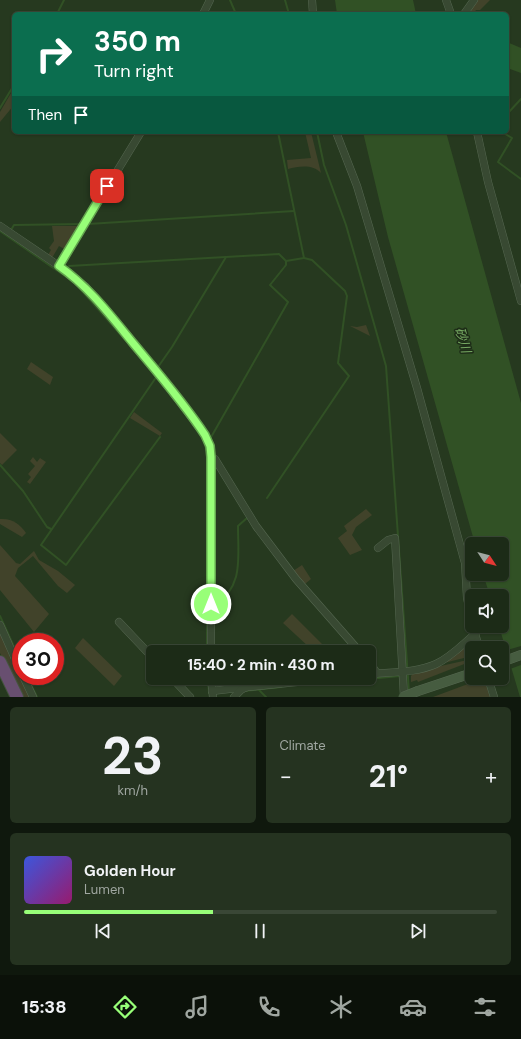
<!DOCTYPE html>
<meta charset="utf-8">
<style>
body{margin:0;font-family:"DM Sans","Noto Sans JP",sans-serif;background:#253320;color:#f1f3f6;height:100vh;display:flex;flex-direction:column;font-size:15px;white-space:nowrap}
*{box-sizing:border-box;margin:0}
p{font-size:13px;color:#a0a7a1}
.icon{flex:none;width:22px;height:22px;fill:none;stroke:currentColor;stroke-width:2;stroke-linecap:round;stroke-linejoin:round}
.map{position:relative;height:697px;overflow:hidden}
.sheet{display:flex;flex-direction:column;gap:10px;padding:10px;background:#0f180d;flex:1}
.sheet>*{flex:none}
.guide{position:absolute;left:12px;top:12px;width:497px;height:122px;border-radius:6px;box-shadow:0 1px 3px #0004,0 0 0 1px #3a4736;background:#0b6e4f;color:#fff;overflow:hidden}
.needle{width:26px;rotate:126deg}
.fabs{position:absolute;left:465px;top:537px;display:grid;gap:8px}
.fabs a{display:grid;place-items:center;width:44px;height:44px;border-radius:6px;background:#1c2b17;box-shadow:0 1px 3px #0004,0 0 0 1px #3a4736;font-size:20px}
.speed{position:absolute;left:12px;top:633px;display:flex;gap:8px;font-size:20px;font-weight:700;text-align:center}
.speed>*{display:grid;place-content:center;width:52px;height:52px;border-radius:50%;background:#1c2b17;box-shadow:0 1px 3px #0004,0 0 0 1px #3a4736;line-height:1}
.speed .limit{border:6px solid #d22;background:#fff;color:#111}
.pin{position:absolute;display:grid;place-items:center;width:34px;height:34px;color:#fff;margin:-17px;border-radius:8px;box-shadow:0 2px 6px #0006}
.me{position:absolute;width:44px;margin:-22px;rotate:0deg;stroke-linejoin:round;filter:drop-shadow(0 0 3px #0008)}
.turn{display:flex;align-items:center;gap:14px;height:84px;padding:0 16px;font-size:18px}
.turn .icon{width:52px;height:52px;stroke-width:2.5}
.turn b{display:block;font-size:28px;line-height:34px}
.then{display:flex;align-items:center;height:38px;padding:0 16px;background:#0003;gap:8px;font-size:15px}
.big{font-size:30px;font-weight:700;line-height:1.1}
.sheet .card{flex:1;display:flex;flex-direction:column;justify-content:center;gap:6px;min-width:0;padding:0 14px;border-radius:6px;background:#253320}
.sheet .dial{align-items:center;gap:0}
.dial b{font-size:52px;line-height:1}
.song{display:flex;align-items:center;gap:12px}
.cover{width:48px;height:48px;border-radius:6px;background:linear-gradient(135deg,hsl(230 70% 55%),hsl(320 70% 35%))}
.played{height:4px;border-radius:2px;background:linear-gradient(90deg,#98ff78 40%,#3a4736 40%)}
.keys{display:flex;justify-content:space-around;direction:ltr}
.heat{display:flex;justify-content:space-between;align-items:center;font-size:22px;direction:ltr}
.sheet .tiles{flex:1;display:grid;gap:10px;grid-template-columns:1fr 1fr}
.card:last-child{grid-column:span 2}
.trip{position:absolute;left:146px;top:645px;width:230px;height:40px;border-radius:6px;background:#1c2b17;box-shadow:0 1px 3px #0004,0 0 0 1px #3a4736;font-weight:700;line-height:40px;text-align:center}
.tabs{display:flex;height:64px;justify-content:space-around;align-items:center;background:#0b1109;color:#a0a7a1}
.tabs .icon{width:28px;height:28px}
.tabs .on{color:#98ff78}
.tabs b{font-size:18px;color:#f1f3f6}
.map>svg:first-child{display:block}
.green{fill:#41432a}
.water{fill:#315125}
.pier{fill:#26391f}
.lines{fill:none;stroke-linecap:round;stroke-linejoin:round}
.stream{stroke:#315125;stroke-width:2}
.street-casing{stroke:#556750;stroke-width:8}
.secondary-casing{stroke:#556750;stroke-width:10}
.highway-casing{stroke:#43543d;stroke-width:14}
.street{stroke:#384932;stroke-width:7}
.secondary{stroke:#465c40;stroke-width:9}
.highway{stroke:#684f70;stroke-width:12}
.secondary-bridge-casing{stroke:#556750;stroke-width:10;stroke-linecap:butt}
.secondary-bridge{stroke:#465c40;stroke-width:9}
.route-casing{stroke:#63a64e;stroke-width:10}
.route{stroke:#98ff78;stroke-width:7}
.labels{text-anchor:middle;dominant-baseline:central;stroke-width:3;stroke-linejoin:round;paint-order:stroke}
.water-label{font-size:13px;font-style:italic;fill:#76a862;stroke:#1e2d18}
</style>
<div class="map">
<svg width="521" height="697" viewBox="0 0 521 697">
<rect width="100%" height="100%" fill="#26391f"/>
<g class="green">
<path d="M477,0H490L480,10H476L473,14H467Z"/>
<path d="M14,88V105L0,122V112Z"/>
<path d="M305,132H311L321,173C313,164 299,166 288,169L287,160L311,158Z"/>
<path d="M52,226H82L66,250L59,246L52,258L48,255L51,250L49,248L54,241Z"/>
<path d="M366,325L370,336L350,326L357,327Z"/>
<path d="M31,362L53,377L50,385L27,369Z"/>
<path d="M134,412L162,433L160,436L130,418Z"/>
<path d="M0,433L17,450L2,465L0,463Z"/>
<path d="M33,457L37,462L40,458L46,462L30,484L27,482L31,477L28,474L35,466L30,461Z"/>
<path d="M366,509L372,515L356,527L352,535L362,550L350,555L338,538L347,531L344,526Z"/>
<path d="M0,519C12,518 20,524 26,533L22,537L0,524Z"/>
<path d="M0,545L16,563L20,564L34,551L39,560L58,571L75,585L67,593L58,586L33,556L18,568L15,576L49,614L34,632L0,590Z"/>
<path d="M302,565L311,579L305,584L293,571Z"/>
<path d="M292,614L326,648L321,652H305L309,647L283,623Z"/>
<path d="M0,631L29,696V697H22L0,653Z"/>
<path d="M83,638L122,676L114,686L75,648Z"/>
<path d="M473,641L475,648H472V656L440,664L467,643Z"/>
<path d="M472,659V661L418,682L417,680L411,682V676L414,672Z"/>
<path d="M484,678L490,697H433Z"/>
</g>
<g class="water">
<path d="M335,0H413L416,14H337Z"/>
<path d="M507,42L521,48V73L507,68Z"/>
<path d="M363,132H446L521,403V697H520L499,626H502V596H490L483,574H502V544H475L388,237Z"/>
</g>
<path class="pier" d="M521,646V665L510,669L504,651Z"/>
<g class="lines">
<g class="stream">
<path d="M230,0L236,14"/>
<path d="M285,0L289,14"/>
<path d="M57,14L64,0"/>
<path d="M0,108L14,85"/>
<path d="M507,114L521,99"/>
<path d="M317,132L324,165L346,225L386,366L409,692"/>
<path d="M502,132L512,138L498,162L521,179"/>
<path d="M88,224L294,211"/>
<path d="M11,230L14,225L82,224"/>
<path d="M0,231L75,283L134,350"/>
<path d="M69,266L279,254L286,261L304,258"/>
<path d="M158,367L172,347L226,257"/>
<path d="M157,376L41,545L66,565L160,437"/>
<path d="M210,439L288,302L270,285L286,265V261"/>
<path d="M204,442L207,452V652"/>
<path d="M0,465L23,491L47,527L51,529"/>
<path d="M267,498L349,376L338,363L347,296L345,291L312,260L304,258L278,132"/>
<path d="M214,607C244,585 238,560 238,526L247,518"/>
<path d="M0,616L21,662"/>
<path d="M27,676L37,697"/>
<path d="M208,678L209,693"/>
<path d="M335,682L400,676"/>
<path d="M259,690L266,697"/>
<path d="M244,691L281,687"/>
</g>
<defs>
<g id="street">
<path d="M312,0L313,14"/>
<path d="M446,0L451,14"/>
<path d="M203,14L210,0"/>
<path d="M464,14L474,0"/>
<path d="M336,132L357,186L417,388L465,563L467,598L472,620"/>
<path d="M477,132L488,182L521,301"/>
<path d="M0,226L59,266L86,287L158,373L205,435L210,446L211,457V652"/>
<path d="M59,266L141,132"/>
<path d="M211,457L215,459L256,526L296,579L360,652"/>
<path d="M378,548L388,540L395,538L404,697"/>
<path d="M119,622L153,658"/>
<path d="M0,625L21,672"/>
<path d="M473,626L479,648"/>
<path d="M369,662L377,673"/>
<path d="M369,674C391,672 416,673 436,664C451,657 463,644 475,634"/>
<path d="M23,676L33,697"/>
<path d="M172,678L190,697"/>
<path d="M211,678L213,697"/>
<path d="M488,678L494,697"/>
<path d="M212,691L238,688L242,689"/>
<path d="M234,697L242,689L248,687L336,678"/>
</g>
<g id="secondary">
<path d="M502,662L521,655"/>
<path d="M418,691L472,673"/>
</g>
<path id="highway" d="M0,662L17,697"/>
</defs>
<use href="#street" class="street-casing"/>
<use href="#secondary" class="secondary-casing"/>
<use href="#highway" class="highway-casing"/>
<use href="#street" class="street"/>
<use href="#secondary" class="secondary"/>
<use href="#highway" class="highway"/>
<defs>
<path id="secondary-bridge" d="M403,697L418,691"/>
</defs>
<use href="#secondary-bridge" class="secondary-bridge-casing"/>
<use href="#secondary-bridge" class="secondary-bridge"/>
</g>
<g class="lines">
<defs>
<path id="route" d="M107,186L59,266C89,287 110,315 133,343C158,373 184,403 205,435L210,446L211,457V604"/>
</defs>
<use href="#route" class="route-casing"/>
<use href="#route" class="route"/>
</g>
<g class="labels">
<g class="water-label">
<text transform="translate(463 340) rotate(74)">砂川</text>
</g>
</g>
</svg>
<div class="fabs">
<a><svg class="needle" viewBox="-14 -14 28 28"><path d="M0-13l5 13h-10z" fill="#e53935"/><path d="M0 13l5-13h-10z" fill="#a0a7a1"/></svg></a>
<a><svg class="icon" aria-label="sound" viewBox="0 0 24 24"><path d="M4 9h4l5-4v14l-5-4H4zM17 9q2 3 0 6"/></svg></a>
<a><svg class="icon" aria-label="search" viewBox="0 0 24 24"><circle cx="10" cy="10" r="6"/><path d="M15 15l6 6"/></svg></a>
</div>
<div class="speed"><div class="limit">30</div></div>
<div class="pin" style="left:107px;top:186px;background:#d93025"><svg class="icon" aria-label="arrive" viewBox="0 0 24 24"><path d="M6 21V4h12l-3 4 3 4H6"/></svg></div>
<svg class="me" style="left:211px;top:604px" viewBox="-20 -20 40 40"><circle r="17" fill="#98ff78" stroke="#fff" stroke-width="3"/><path d="M0-11L8 9 0 5-8 9z" fill="#fff"/></svg>
<div class="trip">15:40 · 2 min · 430 m</div>
<div class="guide">
<div class="turn"><svg class="icon" aria-label="right" viewBox="0 0 24 24"><path d="M7 20v-9h11M14 6l5 5-5 5"/></svg><div><b>350 m</b>Turn right</div></div>
<div class="then">Then<svg class="icon" aria-label="arrive" viewBox="0 0 24 24"><path d="M6 21V4h12l-3 4 3 4H6"/></svg></div>
</div>
</div>
<section class="sheet">
<div class="tiles">
<div class="card dial"><b>23</b><p>km/h</p></div>
<div class="card"><p>Climate</p>
<div class="heat"><a>−</a><b class="big">21°</b><a>+</a></div>
</div>
<div class="card">
<div class="song"><i class="cover"></i><div><b>Golden Hour</b><p>Lumen</p></div></div>
<div class="played"></div>
<div class="keys"><svg class="icon" aria-label="previous" viewBox="0 0 24 24"><path d="M18 5L8 12l10 7zM5 5v14"/></svg><svg class="icon" aria-label="pause" viewBox="0 0 24 24"><path d="M8 5v14M16 5v14"/></svg><svg class="icon" aria-label="next" viewBox="0 0 24 24"><path d="M6 5l10 7-10 7zM19 5v14"/></svg></div>
</div>
</div>
</section>
<nav class="tabs">
<b>15:38</b>
<svg class="icon on" aria-label="directions" viewBox="0 0 24 24"><path d="M12 3l9 9-9 9-9-9zM9 14v-3h6M13 9l2 2-2 2"/></svg>
<svg class="icon" aria-label="music" viewBox="0 0 24 24"><path d="M9 18V5l10-2v13"/><circle cx="6" cy="18" r="3"/><circle cx="16" cy="16" r="3"/></svg>
<svg class="icon" aria-label="phone" viewBox="0 0 24 24"><path d="M5 4h4l2 5-3 2q2 4 5 5l2-3 5 2v4C11 20 4 13 5 4z"/></svg>
<svg class="icon" aria-label="climate" viewBox="0 0 24 24"><path d="M12 3v18M4 7l16 10M4 17L20 7"/></svg>
<svg class="icon" aria-label="car" viewBox="0 0 24 24"><path d="M5 17H2v-5l4-1 3-4h7l3 4 3 1v5h-3M9 17h6M6 11h13"/><circle cx="7" cy="17" r="2"/><circle cx="17" cy="17" r="2"/></svg>
<svg class="icon" aria-label="filters" viewBox="0 0 24 24"><path d="M4 7h16M4 17h16"/><circle cx="9" cy="7" r="2"/><circle cx="15" cy="17" r="2"/></svg>
</nav>
